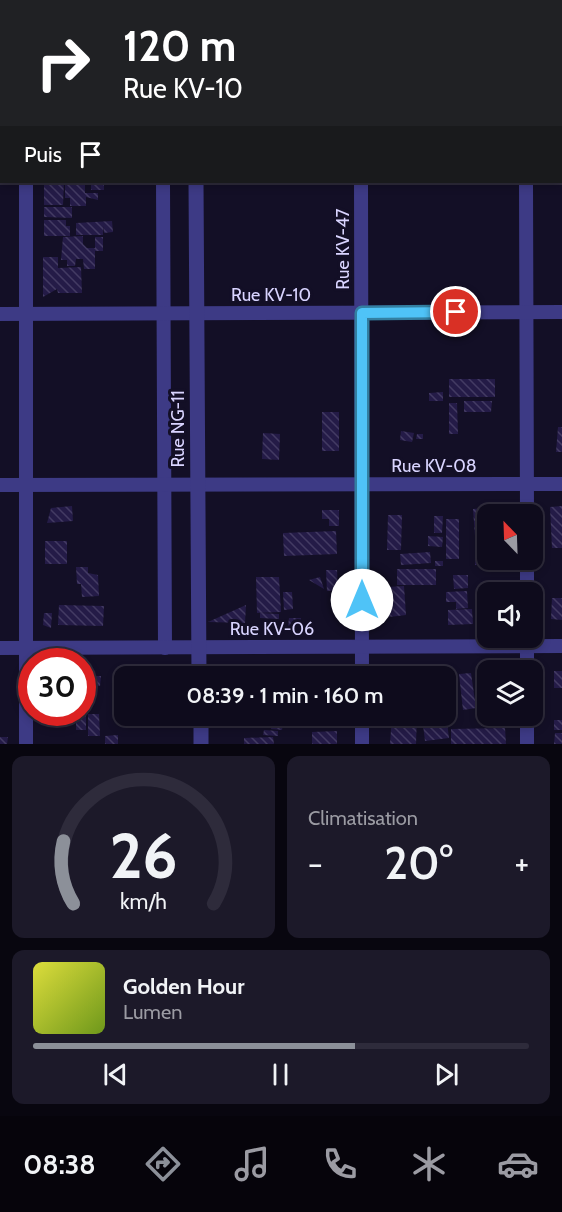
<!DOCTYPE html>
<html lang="fr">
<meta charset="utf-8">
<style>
body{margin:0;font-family:Cabin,sans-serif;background:#1c1929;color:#f1f3f6;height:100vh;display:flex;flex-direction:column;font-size:22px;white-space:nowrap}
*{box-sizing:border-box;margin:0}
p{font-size:20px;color:#9b9ba3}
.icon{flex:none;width:33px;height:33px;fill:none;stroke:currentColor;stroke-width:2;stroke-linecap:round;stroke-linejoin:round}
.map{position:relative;height:744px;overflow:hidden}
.side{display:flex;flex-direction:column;gap:12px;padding:12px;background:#08060f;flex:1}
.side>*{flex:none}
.guide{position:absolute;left:0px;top:0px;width:562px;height:183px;box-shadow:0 3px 9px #0003,0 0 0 2px #2e2b3b;background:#202124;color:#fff;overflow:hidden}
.needle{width:39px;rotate:337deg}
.controls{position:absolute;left:477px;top:504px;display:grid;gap:12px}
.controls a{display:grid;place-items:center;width:66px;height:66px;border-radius:12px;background:#0e0b1c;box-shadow:0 3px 9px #0003,0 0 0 2px #2e2b3b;font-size:30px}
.speed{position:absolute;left:18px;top:648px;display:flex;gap:12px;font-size:30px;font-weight:700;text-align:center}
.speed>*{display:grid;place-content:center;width:78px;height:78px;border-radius:50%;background:#0e0b1c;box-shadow:0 3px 9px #0003,0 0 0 2px #2e2b3b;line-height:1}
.speed .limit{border:9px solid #d22;background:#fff;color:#111}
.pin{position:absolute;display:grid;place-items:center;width:51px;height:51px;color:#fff;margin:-26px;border:3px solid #fff;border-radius:50%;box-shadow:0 2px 6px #0007}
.me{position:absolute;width:66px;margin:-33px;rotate:0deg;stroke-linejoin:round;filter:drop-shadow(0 0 4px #0008)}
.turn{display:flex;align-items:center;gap:21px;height:126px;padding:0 24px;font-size:27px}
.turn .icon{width:78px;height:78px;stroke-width:2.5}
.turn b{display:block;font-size:42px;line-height:51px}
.then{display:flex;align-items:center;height:57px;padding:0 24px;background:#0003;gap:12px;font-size:22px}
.big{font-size:45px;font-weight:600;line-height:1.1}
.side .card{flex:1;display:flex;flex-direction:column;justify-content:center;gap:9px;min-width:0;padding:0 21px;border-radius:12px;background:#1c1929}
.side .dial{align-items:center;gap:0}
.dial svg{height:156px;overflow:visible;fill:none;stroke:#2e2b3b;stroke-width:7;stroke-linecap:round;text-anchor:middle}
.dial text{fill:#f1f3f6;stroke:none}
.song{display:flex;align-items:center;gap:18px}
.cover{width:72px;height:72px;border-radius:9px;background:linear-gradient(135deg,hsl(60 70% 55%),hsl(80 70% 35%))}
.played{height:6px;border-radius:3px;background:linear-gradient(90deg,#8c9099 65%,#2e2b3b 65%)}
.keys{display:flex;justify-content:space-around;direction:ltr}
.heat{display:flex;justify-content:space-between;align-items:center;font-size:33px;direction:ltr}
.side .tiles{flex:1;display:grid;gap:12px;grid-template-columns:1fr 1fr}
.card:last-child{grid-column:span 2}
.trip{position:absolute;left:114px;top:666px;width:342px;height:60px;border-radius:12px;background:#0e0b1c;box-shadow:0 3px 9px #0003,0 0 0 2px #2e2b3b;font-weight:600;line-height:60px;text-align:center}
.menu{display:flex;height:96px;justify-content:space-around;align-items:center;background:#06040b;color:#9b9ba3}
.menu .icon{width:42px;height:42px}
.menu .current{color:#8c9099}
.menu b{font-size:27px;color:#f1f3f6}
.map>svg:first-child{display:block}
.building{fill:url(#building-back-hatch)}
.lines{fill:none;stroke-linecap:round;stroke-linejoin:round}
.minor{stroke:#3d3a85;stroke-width:14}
.tertiary{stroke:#3d3a85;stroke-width:15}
.route-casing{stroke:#337fa1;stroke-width:15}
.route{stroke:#4fc3f7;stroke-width:10}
.labels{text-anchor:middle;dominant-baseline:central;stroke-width:6;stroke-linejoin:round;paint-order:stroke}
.street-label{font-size:18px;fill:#d9d4ff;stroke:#130f26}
</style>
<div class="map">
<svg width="562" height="744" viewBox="0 0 562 744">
<defs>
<pattern id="building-back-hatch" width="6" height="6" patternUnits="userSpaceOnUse" patternTransform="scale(1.5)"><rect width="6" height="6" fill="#241b47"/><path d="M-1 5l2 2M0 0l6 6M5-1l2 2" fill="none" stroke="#433b63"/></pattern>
</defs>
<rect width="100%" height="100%" fill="#130f26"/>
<g class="building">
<path d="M44,182H64L63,205H44Z"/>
<path d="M65,182H85V193H98V200L86,197V206H70V198H65Z"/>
<rect x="91" y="182" width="13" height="8"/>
<path d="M44,207H72V218L44,217Z"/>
<path d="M44,220H66V226H70V236H44Z"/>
<path d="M112,221L113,232L104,233L103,226V235H76V223Z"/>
<path d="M83,236V244L87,248H95V237H103V251H95V269H84L83,259H76L75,266H67V260H61L63,237Z"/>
<path d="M43,257H58V268L81,267L82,293H58L57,289L43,297Z"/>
<rect x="449" y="379" width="46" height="18"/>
<path d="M443,392V401H429V393Z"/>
<path d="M464,401H492L491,412H464Z"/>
<path d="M449,403H457L458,434H449Z"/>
<rect x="322" y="412" width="17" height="39"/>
<path d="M558,427H562V452H556Z"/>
<path d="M401,431L414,433L412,442L400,440Z"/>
<path d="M263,433L280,434L279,460L262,459Z"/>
<path d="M417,434H423V439H416Z"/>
<path d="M72,506L73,521L47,523L51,508Z"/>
<path d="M504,506L505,514H488V535L475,536L473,509Z"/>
<path d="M562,506V548H552L550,507Z"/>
<path d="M322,510H339V526H329V519H322Z"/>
<path d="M388,515H402L401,550H387Z"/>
<path d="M434,516H443L442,533H434Z"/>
<rect x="446" y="519" width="13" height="40"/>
<path d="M336,531L337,554L284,556L283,533Z"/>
<path d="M428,536L443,537L442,547L428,546Z"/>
<path d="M476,540L486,541V561H499V566L475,565Z"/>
<rect x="45" y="541" width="22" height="23"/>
<path d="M430,552L431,563L401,565L400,554Z"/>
<path d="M501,560H506L505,567H500Z"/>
<rect x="435" y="561" width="8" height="5"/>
<path d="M76,567H88V573L98,575L99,596L82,597L81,584H77Z"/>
<rect x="397" y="569" width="39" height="16"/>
<path d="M326,570H337L338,590L327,591Z"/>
<path d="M453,575H468V588L454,589Z"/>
<path d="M256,577H279L281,612L257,613Z"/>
<path d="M320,577L324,589L309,580Z"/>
<path d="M404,586L406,615L389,617L387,587Z"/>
<path d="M467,591L468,608L456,609V602H446V592Z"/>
<path d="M283,592H292L293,609L284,610Z"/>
<path d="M552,598H562V620L551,619Z"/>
<path d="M59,605L104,606L103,626L58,625Z"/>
<path d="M246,605L245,623L208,622Z"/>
<path d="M472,609L473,624L448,625V610Z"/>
<path d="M44,613H52L51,628L43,625Z"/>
<path d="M260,613L279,614V619L260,618Z"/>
<path d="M289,618H301V626H288Z"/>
<path d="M488,670V716H509L510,725L481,726L479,671Z"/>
<rect x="554" y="671" width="8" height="17"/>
<path d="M314,673L334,675V676H314Z"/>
<path d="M389,673L419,674V676H388Z"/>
<path d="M471,673L476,708L463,710L459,674Z"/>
<path d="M84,676H101L100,686H85Z"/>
<path d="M82,709H86V730H76V712H82Z"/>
<path d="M88,714H99L100,736H88Z"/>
<rect x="240" y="716" width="28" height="11"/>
<path d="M273,716H284L282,730L271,729Z"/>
<path d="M286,716H301V723H285Z"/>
<path d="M313,716H329V720H338V728H314Z"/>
<path d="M392,716H417L416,744H390Z"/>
<rect x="554" y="720" width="8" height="10"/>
<path d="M447,722L449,738L425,741L423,725Z"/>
<path d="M505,728L506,744H451V729Z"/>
<path d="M264,730L278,731V736L263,735Z"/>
<path d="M337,731V744H312V732Z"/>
<path d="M555,733H562V744H554Z"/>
<path d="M118,735V744H105V736Z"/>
<path d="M0,737H8L7,744H0Z"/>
<path d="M273,737L274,744H244V738Z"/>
</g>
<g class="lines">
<g class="minor">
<path d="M163,0V2"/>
<path d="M361,0V2"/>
<path d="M525,0V2"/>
<path d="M26,2V0"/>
<path d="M561,150H562"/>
<path d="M0,153H2"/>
<path d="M163,182L165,648"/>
<path d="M361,182L362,676"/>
<path d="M526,182L527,514"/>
<path d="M0,314L562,312"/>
<path d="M0,485L562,484"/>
<path d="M527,560V592"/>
<path d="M527,640V670"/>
<path d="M0,648L562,646"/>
<path d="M362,716V744"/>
<path d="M527,716V744"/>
<path d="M26,744V182"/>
</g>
<g class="tertiary">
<path d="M195,0V2"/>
<path d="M196,182L199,676"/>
<path d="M201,716V744"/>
</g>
</g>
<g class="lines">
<defs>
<path id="route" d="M362,600V313L456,312"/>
</defs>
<use href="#route" class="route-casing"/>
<use href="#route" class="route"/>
</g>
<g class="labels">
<g class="street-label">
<text transform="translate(343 249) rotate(-90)">Rue KV-47</text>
<text x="271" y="295">Rue KV-10</text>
<text transform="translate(178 429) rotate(-90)">Rue NG-11</text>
<text x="434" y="466">Rue KV-08</text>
<text x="272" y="629">Rue KV-06</text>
</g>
</g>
</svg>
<div class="controls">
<a><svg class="needle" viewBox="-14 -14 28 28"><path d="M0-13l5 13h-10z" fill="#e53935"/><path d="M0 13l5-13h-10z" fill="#9b9ba3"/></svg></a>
<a><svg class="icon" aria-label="sound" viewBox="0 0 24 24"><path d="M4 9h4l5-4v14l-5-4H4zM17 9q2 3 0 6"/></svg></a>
<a><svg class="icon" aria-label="layers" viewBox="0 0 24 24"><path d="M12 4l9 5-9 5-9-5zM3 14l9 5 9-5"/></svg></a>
</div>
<div class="speed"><div class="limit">30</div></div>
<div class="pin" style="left:456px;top:312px;background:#d93025"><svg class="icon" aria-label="arrive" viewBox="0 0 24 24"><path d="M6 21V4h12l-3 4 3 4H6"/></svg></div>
<svg class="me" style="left:362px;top:600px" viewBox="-20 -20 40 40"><circle r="19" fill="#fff"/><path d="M0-13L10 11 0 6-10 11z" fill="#4fc3f7"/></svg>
<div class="trip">08:39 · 1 min · 160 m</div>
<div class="guide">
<div class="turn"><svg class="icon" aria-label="right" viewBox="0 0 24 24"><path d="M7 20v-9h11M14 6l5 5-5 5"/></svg><div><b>120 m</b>Rue KV-10</div></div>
<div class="then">Puis<svg class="icon" aria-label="arrive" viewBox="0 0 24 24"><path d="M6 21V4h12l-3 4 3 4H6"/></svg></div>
</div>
</div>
<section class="side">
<div class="tiles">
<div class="card dial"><svg viewBox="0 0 100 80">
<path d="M14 69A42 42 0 1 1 86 69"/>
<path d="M14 69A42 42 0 0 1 9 37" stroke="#8c9099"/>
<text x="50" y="56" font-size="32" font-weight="700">26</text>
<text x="50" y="72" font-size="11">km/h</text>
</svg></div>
<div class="card"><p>Climatisation</p>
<div class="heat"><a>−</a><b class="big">20°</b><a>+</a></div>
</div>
<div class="card">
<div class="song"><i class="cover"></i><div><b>Golden Hour</b><p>Lumen</p></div></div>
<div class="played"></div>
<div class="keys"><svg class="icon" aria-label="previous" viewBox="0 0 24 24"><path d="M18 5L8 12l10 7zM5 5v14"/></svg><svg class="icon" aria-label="pause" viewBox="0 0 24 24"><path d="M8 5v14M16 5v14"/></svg><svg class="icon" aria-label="next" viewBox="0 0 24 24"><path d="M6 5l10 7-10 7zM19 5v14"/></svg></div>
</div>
</div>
</section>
<nav class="menu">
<b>08:38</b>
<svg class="icon current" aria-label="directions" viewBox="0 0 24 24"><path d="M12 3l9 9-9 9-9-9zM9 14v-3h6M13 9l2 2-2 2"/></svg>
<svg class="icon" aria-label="music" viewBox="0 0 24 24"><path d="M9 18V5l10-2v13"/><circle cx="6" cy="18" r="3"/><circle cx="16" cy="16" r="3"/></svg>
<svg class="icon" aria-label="phone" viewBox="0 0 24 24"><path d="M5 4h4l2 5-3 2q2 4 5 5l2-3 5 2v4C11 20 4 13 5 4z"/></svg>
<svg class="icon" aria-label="climate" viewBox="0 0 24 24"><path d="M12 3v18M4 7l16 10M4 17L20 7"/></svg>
<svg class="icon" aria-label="car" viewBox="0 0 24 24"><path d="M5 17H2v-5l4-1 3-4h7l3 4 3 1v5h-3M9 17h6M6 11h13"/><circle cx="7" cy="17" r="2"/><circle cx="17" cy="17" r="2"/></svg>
</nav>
